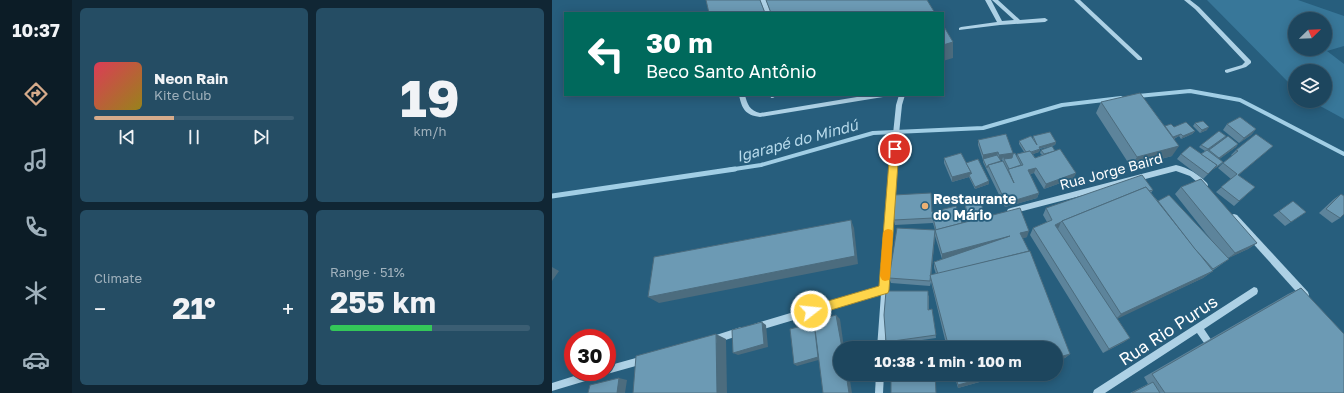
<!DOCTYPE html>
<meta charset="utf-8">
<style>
body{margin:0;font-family:"Golos Text",sans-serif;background:#254d64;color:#f1f3f6;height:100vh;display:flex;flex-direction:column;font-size:15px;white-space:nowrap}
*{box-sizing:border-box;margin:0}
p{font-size:13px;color:#a0b1bc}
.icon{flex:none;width:22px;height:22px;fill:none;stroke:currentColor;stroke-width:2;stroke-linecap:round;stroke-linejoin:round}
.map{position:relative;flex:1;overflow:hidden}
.drawer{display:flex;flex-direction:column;gap:8px;padding:8px;background:#102634;width:480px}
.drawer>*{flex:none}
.banner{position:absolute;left:12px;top:12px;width:380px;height:84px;border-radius:0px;box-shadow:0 2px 10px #0003,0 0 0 1px #3b5e73;background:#00695c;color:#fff;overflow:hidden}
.needle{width:26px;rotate:67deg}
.buttons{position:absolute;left:736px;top:12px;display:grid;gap:8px}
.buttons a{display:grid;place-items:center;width:44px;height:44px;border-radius:50%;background:#1d465e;box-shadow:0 2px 10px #0003,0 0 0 1px #3b5e73;font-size:20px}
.speed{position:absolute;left:12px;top:329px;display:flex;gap:8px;font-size:20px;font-weight:700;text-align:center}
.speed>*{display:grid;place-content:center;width:52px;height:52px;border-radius:50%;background:#1d465e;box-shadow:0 2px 10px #0003,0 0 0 1px #3b5e73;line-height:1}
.speed .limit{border:6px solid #d22;background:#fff;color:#111}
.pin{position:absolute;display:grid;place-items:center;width:34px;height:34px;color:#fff;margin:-17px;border:2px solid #fff;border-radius:50%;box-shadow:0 1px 4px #0007}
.me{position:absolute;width:44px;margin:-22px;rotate:74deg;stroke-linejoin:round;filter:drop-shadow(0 0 3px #0008)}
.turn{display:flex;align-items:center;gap:14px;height:84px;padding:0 16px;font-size:18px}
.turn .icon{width:52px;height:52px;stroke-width:2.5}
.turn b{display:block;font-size:28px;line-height:34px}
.big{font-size:30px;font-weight:700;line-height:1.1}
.drawer .widget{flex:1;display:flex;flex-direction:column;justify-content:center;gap:6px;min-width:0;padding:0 14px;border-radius:6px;background:#254d64}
.drawer .dial{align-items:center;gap:0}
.dial b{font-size:52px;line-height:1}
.song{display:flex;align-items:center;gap:12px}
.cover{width:48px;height:48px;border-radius:6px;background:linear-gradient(135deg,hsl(350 70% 55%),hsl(50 70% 35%))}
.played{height:4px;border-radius:2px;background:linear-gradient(90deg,#d6ab8b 40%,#3b5e73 40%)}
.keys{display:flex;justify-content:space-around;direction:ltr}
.heat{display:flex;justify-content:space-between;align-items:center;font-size:22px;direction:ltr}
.charge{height:6px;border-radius:3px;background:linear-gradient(90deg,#34c759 51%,#3b5e73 0)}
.drawer .tiles{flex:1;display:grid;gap:8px;grid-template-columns:repeat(2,1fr)}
.trip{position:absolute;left:281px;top:341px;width:230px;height:40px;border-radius:20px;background:#1d465e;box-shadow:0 2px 10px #0003,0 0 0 1px #3b5e73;font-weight:700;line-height:40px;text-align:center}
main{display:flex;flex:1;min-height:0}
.tab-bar{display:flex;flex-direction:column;width:72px;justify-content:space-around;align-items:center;background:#0c1c26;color:#a0b1bc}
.tab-bar .icon{width:28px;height:28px}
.tab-bar .selected{color:#d6ab8b}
.tab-bar b{font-size:18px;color:#f1f3f6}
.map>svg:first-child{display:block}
.green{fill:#387799;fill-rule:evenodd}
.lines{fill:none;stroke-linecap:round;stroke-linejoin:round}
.stream-far1{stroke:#a1cee5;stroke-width:4}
.stream{stroke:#a1cee5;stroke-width:5}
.minor{fill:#add1e5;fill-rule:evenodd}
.wall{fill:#5d849b;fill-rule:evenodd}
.shaded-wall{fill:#4c6c7e}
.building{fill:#6c9ab4;stroke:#4c6c7e}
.route{fill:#ffd54a;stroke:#a68a30}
.slow{fill:#f59e0b}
.poi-dot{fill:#edb173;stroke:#275e7d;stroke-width:1.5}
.labels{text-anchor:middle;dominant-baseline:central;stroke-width:3.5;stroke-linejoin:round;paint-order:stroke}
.street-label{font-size:14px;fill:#fff;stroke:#275e7d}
.poi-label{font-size:14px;font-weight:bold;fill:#fff;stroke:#275e7d;text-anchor:start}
.water-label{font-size:15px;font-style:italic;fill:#b8dbec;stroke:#275e7d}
.near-street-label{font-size:17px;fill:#fff;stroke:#275e7d}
</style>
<main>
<nav class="tab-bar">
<b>10:37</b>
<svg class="icon selected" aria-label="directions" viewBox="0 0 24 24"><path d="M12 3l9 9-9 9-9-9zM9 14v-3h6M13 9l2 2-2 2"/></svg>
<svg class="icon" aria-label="music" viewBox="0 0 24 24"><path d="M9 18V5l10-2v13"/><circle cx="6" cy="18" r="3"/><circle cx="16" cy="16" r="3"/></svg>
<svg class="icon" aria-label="phone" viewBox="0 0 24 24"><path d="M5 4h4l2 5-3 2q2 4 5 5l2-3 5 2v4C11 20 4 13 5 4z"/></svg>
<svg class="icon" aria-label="climate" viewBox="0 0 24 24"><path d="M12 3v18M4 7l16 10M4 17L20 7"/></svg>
<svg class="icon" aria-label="car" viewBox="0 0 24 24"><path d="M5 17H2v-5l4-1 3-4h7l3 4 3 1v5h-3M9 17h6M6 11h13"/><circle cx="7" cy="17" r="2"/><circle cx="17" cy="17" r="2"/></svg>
</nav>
<section class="drawer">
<div class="tiles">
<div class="widget">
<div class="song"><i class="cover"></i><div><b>Neon Rain</b><p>Kite Club</p></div></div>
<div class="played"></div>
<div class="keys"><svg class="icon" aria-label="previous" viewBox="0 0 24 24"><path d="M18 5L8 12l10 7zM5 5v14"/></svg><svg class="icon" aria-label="pause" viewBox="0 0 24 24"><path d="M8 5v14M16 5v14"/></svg><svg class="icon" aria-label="next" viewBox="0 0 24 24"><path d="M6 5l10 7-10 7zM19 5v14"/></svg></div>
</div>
<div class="widget dial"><b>19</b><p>km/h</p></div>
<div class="widget"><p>Climate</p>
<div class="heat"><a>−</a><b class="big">21°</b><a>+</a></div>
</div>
<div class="widget"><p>Range · 51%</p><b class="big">255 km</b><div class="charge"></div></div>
</div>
</section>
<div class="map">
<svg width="792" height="393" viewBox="0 0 792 393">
<rect width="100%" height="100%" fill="#275e7d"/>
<path class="green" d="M655,0H746L792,16V46L775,51L792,64V119L759,101H773V71H743V89ZM743,19H773V49H743Z"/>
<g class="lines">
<g class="stream-far1">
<path d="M586,96L638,91L688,100L792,154"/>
<path d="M176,170L209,165L321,133L431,128L510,105L569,98"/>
</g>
<path class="stream" d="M0,196L183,169"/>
<g class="minor">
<path d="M208,0H214L219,13H213Z"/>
<path d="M433,0H439L450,21L462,20L440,0H446L468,20L493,18L496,20L493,22L448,25L407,30V28L409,27L445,22Z"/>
<path d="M522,0H528L590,58V60H586Z"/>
<path d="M632,0H638L647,7L699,61V63L694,67L675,73L673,72V70L690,65L693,62L643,9Z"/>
<path d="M187,95H193C195,104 198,111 208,113L317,95H334L331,97L208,117C193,115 190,109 187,95Z"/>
<path d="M218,95H224V96L221,98H219Z"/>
<path d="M347,95H353L350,105L344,163L333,348H325L329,294L205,331L202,330L201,327L202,324L205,323L329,286L338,163L344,105Z"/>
<path d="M624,165C637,168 646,174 655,183L656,185L655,187H651L638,176L624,171L459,214L456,213L455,211L456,209L459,208Z"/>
<path d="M682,214L685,215L756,292L757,295L756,298L753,299L750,298L679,219L678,217L679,215Z"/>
<path d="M702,287L705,288L706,291L705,294L652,329L664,347L663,350L660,351L657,350L645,333L553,393H541L542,390Z"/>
<path d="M189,327L192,328L193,331L192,334L161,344L158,343L157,340L158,337Z"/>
<path d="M91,356L94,357L95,360L94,363L91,364L55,374H54L50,376L0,391V383L35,372H55V366Z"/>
<path d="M324,374H332L331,393H323Z"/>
</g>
</g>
<g class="wall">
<path d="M549,102L613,126L622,127L643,131L640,134L629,139L627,136L622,139L620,156L579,167L544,113Z"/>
<path d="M643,123L655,130L648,133L641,126Z"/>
<path d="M675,124L704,129L699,135L687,143L671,130Z"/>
<path d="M481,136L504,142L503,145L488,149L487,152L481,154L483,158L490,155L488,153L489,150L522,178L492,189L482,173L478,174L487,193L485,198L453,207L431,162V160L426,145V140L461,154L465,157V154L472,152L467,144V141L481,138ZM448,160H450L456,171Z"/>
<path d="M674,136L671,139L659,148L686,144L684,147L667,159L671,162L668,165L660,170L651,179L625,159L629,154H649L653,151L647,147L649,145Z"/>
<path d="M684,150L715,151L686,175L703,187L682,206L664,192L679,179L666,168L671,163L680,156L679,155Z"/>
<path d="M392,158L414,163L437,184L423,189L417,177L400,182L392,163Z"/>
<path d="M629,187L705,243L696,249L676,258L677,259L660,271H661L651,278L565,318L578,338L572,342L551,353L478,235L481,228L495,222L491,215L494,208L601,190L599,193L606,201L664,246L623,194Z"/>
<path d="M789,194L788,218L780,223L767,213L782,199Z"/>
<path d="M413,203L432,217L475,237L470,238L518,354L513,358L504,360V348H395L379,282L378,286L339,283L337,278L383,230L381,223L343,225L342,220L380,212L410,223L415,222L413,208ZM383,236L390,259L382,262V268L384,274L379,275Z"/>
<path d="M727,211L754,212L733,226L721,215Z"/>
<path d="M749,288L792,393H578L596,384L592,377L736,294Z"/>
<path d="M377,295V310L380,309L384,338L335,345L334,342Z"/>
<path d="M402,374H456L406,388Z"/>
</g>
<g class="shaded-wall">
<path d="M401,42V58L391,61V45Z"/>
<path d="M657,127L655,130L648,133L650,130Z"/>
<path d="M704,129L699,135L687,143L692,138Z"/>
<path d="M643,131L640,134L629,139L631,136Z"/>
<path d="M629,134L627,136L617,141L619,138Z"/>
<path d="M674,136L671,139L654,152L656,149Z"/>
<path d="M504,142L503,145L486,149L487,147Z"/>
<path d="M686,144L684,147L665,161L667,158Z"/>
<path d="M627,146L620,156L579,167L585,157Z"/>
<path d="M721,146L715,151L681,180L686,175Z"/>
<path d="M488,149L487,152L475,156L476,154Z"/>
<path d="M446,152L445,157L431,160V155Z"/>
<path d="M461,153L460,158L452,159L451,157L450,160L446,161L447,155Z"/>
<path d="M671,162L668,165L660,170L651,179L665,165Z"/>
<path d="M484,168L482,173L474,175L476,170Z"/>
<path d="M419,172L420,173L417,175V177L400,182V177Z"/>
<path d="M524,173L522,178L492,189L494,184Z"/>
<path d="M437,181V184L423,189V187Z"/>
<path d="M487,193L485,198L453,207L454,203Z"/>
<path d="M299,220L302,228L306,264L107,303L96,297Z"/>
<path d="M509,222L506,229L503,225Z"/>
<path d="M383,230V236L379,279L378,276Z"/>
<path d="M477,231L475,237L466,240L468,233Z"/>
<path d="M458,236L390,260V254Z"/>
<path d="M705,243L696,249L675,259L683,253Z"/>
<path d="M0,267L7,271L0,281Z"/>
<path d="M661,271L651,278L563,320L569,314Z"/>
<path d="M284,315L288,319L292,348H290Z"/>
<path d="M210,322L214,325L216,347L186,355L181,353Z"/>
<path d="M164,334L174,339L175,393H165Z"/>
<path d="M578,338L572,342L551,353L557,349Z"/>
<path d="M518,354L513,358L504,360V358Z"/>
<path d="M268,356L270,359L245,366L242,364Z"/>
<path d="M294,374H297L300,393H297Z"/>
<path d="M446,374H456L406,388V385Z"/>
<path d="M67,378L75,380L73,393H65Z"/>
</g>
<g class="building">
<path d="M154,0H208L213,13H157Z"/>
<path d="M214,0H375L383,13H219Z"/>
<path d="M391,25L401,42L391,45Z"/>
<path d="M588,93L627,146L585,157L549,102Z"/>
<path d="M688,117L704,129L692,138L675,124Z"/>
<path d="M651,121L657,127L650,130L643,123Z"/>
<path d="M634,122L643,131L631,136L629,134L621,137L613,126L619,124L622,127Z"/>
<path d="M667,131L674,136L656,149L649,145Z"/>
<path d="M498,132L504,142L487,147L488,149L479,152L478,151L474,152L467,141L479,136L485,145L481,136Z"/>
<path d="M454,134L461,153L447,155L446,152L431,155L426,140Z"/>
<path d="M704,134L721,146L686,175L703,187L687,201L669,187L685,174L671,163L686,151L684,150Z"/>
<path d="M676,136L686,144L667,158L657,150Z"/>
<path d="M500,146L503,151L492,154L489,150Z"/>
<path d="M638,146L665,165L656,174L629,154Z"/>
<path d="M508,149L524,173L494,184L484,168L476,170L487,193L454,203L436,165L451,161L462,183L456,169L471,165L465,154L478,151L483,158Z"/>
<path d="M655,150L671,162L663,168L665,165L649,154Z"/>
<path d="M409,153L419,172L400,177L392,158Z"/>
<path d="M463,153L469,165L457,169L452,159L460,158L461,154Z"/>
<path d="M445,155L449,161L436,165L435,168L431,159Z"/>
<path d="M426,159L437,181L423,187L417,175L420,173H418L419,172L414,163Z"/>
<path d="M590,175L601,190L597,191L594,187L510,221L509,222L503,225L578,338L557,349L481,228L500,220L494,208Z"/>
<path d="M649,179L705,243L683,253L629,187Z"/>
<path d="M594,187L661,271L569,314L510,221Z"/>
<path d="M379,193L380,212L404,206L410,223L384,230L381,218L342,220V195Z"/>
<path d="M789,194L792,196V214L788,218L774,209Z"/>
<path d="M617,195L677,259L661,269L643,249L606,201Z"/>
<path d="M429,201L432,217L416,220L413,203Z"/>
<path d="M741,201L754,212L739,222L727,211Z"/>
<path d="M468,208L477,231L468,233L477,251L386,274L382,262L458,236L390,254L383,230Z"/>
<path d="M299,220L303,256L96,297L102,257Z"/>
<path d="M345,228L383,230L378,281L337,278Z"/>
<path d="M478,251L518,354L504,358V348H397L378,275Z"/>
<path d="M749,288L792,334V393H613L600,374Z"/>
<path d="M334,291H376V310L380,309L384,335L334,342L332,315Z"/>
<path d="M284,315L290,348H288V374H294L297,393H271L262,321Z"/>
<path d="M210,322L212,344L181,353L180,330Z"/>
<path d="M262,323L266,357L242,364L238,329Z"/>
<path d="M164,334L165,393H81L84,356Z"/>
<path d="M385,341V348H333V347Z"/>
<path d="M339,374H383L384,393H339Z"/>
<path d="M403,374H446L406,385Z"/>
<path d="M67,378L65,393H36L38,385Z"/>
<path d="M601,382L608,393H580Z"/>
</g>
<path class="route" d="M343,145L347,149L337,290L336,293L259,316L255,314L254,311L255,307L259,306L327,286L338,149Z"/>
<path class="slow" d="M336,229L340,230L341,233L338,276L337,280L333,281L330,280L328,276L331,233L333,230Z"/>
<circle class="poi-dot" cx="373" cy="206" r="4"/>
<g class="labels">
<g class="street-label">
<text transform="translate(559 171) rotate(-15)">Rua Jorge Baird</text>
</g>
<g class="poi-label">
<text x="381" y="198">Restaurante<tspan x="381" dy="16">do Mário</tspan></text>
</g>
<g class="water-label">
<text transform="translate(245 140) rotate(-15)">Igarapé do Mindú</text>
</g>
<g class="near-street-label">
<text transform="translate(616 330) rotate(-33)">Rua Rio Purus</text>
</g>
</g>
</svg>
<div class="buttons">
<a><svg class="needle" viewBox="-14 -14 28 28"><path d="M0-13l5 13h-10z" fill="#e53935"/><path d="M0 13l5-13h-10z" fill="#a0b1bc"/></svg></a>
<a><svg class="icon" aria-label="layers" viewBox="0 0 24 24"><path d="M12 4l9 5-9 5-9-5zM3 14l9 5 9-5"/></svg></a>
</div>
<div class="speed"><div class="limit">30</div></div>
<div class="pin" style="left:343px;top:149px;background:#d93025"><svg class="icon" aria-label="arrive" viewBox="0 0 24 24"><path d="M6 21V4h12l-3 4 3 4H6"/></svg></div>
<svg class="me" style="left:259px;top:311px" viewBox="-20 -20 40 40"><circle r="17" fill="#ffd54a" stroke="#fff" stroke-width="3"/><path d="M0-11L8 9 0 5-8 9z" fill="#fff"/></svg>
<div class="trip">10:38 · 1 min · 100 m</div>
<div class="banner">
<div class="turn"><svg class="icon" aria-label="left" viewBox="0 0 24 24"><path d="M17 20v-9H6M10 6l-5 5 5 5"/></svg><div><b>30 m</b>Beco Santo Antônio</div></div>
</div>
</div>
</main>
